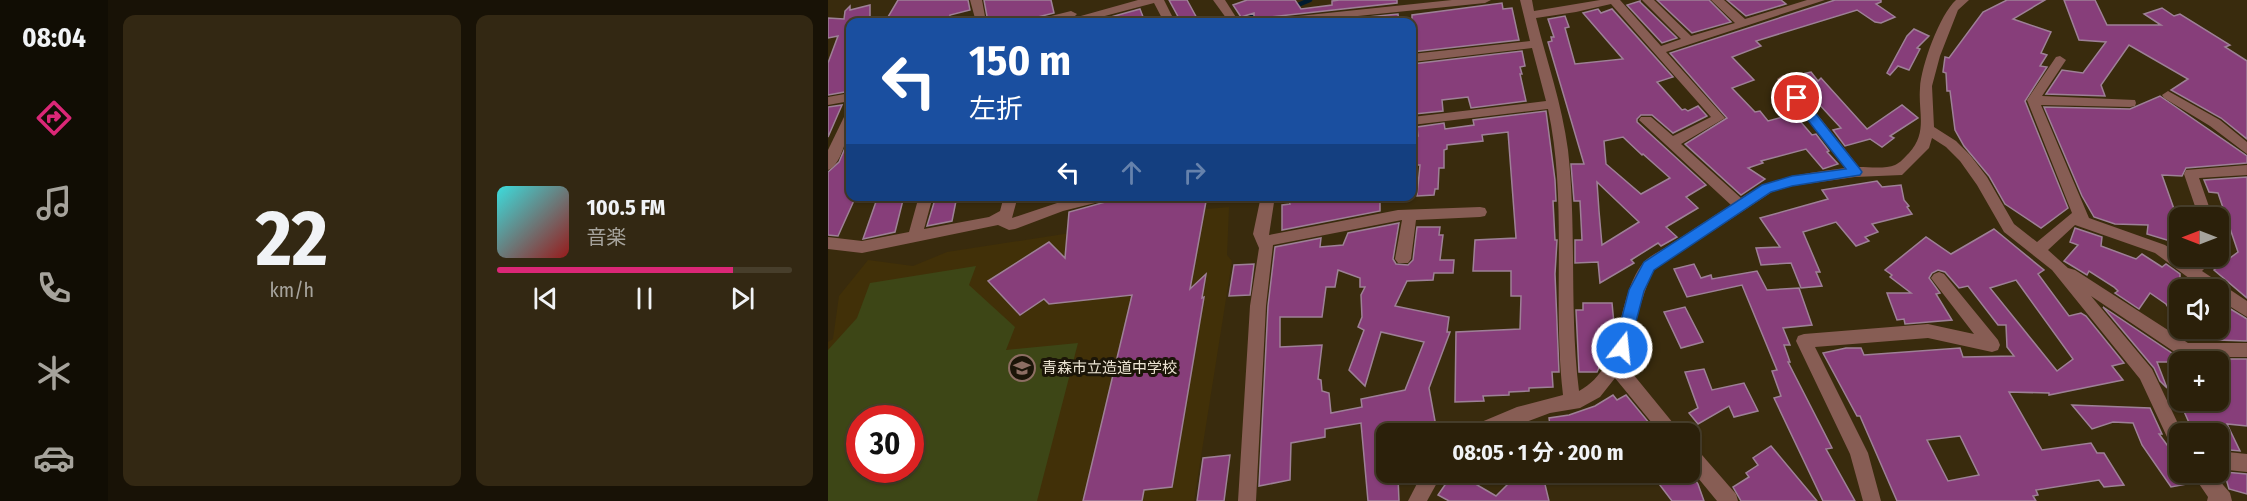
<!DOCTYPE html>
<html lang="ja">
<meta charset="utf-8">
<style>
body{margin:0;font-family:"Fira Sans Condensed","Noto Sans JP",sans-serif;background:#332813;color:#f1f3f6;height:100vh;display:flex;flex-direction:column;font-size:22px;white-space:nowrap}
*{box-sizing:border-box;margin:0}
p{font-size:20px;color:#a6a39c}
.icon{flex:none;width:33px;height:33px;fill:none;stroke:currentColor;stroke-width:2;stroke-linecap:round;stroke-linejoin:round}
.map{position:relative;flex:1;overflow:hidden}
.panel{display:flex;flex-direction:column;gap:15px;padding:15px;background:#181206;width:720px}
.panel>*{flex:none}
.top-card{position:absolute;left:18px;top:18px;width:570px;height:183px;border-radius:12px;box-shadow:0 2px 4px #0004,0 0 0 2px #473e2b;background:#1a4fa0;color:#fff;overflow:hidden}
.needle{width:39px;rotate:270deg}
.tools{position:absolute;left:1341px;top:207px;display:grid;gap:12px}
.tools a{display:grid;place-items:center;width:60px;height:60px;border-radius:12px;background:#2b200a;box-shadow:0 2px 4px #0004,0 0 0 2px #473e2b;font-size:30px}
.speed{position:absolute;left:18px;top:405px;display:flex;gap:12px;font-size:30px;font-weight:700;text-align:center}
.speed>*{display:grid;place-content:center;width:78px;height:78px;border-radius:50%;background:#2b200a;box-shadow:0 2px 4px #0004,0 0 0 2px #473e2b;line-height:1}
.speed .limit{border:9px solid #d22;background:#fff;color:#111}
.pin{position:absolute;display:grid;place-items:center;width:51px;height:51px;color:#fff;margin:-26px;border:3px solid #fff;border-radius:50%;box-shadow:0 2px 6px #0007}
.me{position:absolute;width:66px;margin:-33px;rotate:16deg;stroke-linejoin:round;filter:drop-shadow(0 0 4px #0008)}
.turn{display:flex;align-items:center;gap:21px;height:126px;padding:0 24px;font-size:27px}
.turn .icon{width:78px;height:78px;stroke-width:2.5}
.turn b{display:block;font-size:42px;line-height:51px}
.lanes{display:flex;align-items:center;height:57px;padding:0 24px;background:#0003;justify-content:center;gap:30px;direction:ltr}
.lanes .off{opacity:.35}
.panel .widget{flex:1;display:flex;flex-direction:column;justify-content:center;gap:9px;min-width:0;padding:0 21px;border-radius:12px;background:#332813}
.panel .dial{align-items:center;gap:0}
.dial b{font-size:78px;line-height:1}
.song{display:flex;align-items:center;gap:18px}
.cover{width:72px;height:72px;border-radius:9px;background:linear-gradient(135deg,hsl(180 70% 55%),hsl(0 70% 35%))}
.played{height:6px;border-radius:3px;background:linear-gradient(90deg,#db2777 80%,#473e2b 80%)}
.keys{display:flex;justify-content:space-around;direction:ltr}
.panel .tiles{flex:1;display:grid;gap:15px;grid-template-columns:repeat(2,1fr)}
.trip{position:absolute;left:548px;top:423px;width:324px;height:60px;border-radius:12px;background:#2b200a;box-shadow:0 2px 4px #0004,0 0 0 2px #473e2b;font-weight:700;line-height:60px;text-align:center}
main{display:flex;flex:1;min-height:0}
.dock{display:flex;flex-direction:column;width:108px;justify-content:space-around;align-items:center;background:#110d04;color:#a6a39c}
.dock .icon{width:42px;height:42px}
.dock .active{color:#db2777}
.dock b{font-size:27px;color:#f1f3f6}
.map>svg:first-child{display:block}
.built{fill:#413008;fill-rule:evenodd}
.green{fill:#3d4616;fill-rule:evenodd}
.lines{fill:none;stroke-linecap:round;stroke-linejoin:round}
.stream{stroke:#011b2e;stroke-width:4.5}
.building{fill:#873e7a;stroke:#9e8097;stroke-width:1.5;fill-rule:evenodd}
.street{fill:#875d54;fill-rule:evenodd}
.route{fill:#1a73e8;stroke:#114b97;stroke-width:1.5}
.labels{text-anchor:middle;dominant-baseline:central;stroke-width:6;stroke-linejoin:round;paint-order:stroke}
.poi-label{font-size:15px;fill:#ece4d3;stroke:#1b1508;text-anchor:start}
</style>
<main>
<nav class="dock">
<b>08:04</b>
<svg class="icon active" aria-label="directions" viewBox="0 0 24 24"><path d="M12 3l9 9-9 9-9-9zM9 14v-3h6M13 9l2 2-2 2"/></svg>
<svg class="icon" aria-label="music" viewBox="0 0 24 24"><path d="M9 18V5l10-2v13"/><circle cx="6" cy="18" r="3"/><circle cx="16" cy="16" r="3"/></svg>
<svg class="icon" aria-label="phone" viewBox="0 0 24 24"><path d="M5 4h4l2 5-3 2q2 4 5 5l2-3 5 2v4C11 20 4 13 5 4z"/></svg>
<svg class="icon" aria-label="climate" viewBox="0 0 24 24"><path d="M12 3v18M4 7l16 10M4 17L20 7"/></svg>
<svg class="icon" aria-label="car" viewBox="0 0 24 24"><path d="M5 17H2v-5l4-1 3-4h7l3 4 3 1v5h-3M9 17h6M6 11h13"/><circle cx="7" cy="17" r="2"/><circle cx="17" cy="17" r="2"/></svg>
</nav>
<section class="panel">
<div class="tiles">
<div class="widget dial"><b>22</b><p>km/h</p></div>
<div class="widget">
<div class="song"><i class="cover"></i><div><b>100.5 FM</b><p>音楽</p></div></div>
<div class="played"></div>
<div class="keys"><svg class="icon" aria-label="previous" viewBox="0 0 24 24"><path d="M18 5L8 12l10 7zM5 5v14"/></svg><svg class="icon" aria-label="pause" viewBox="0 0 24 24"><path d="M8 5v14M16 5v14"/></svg><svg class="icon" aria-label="next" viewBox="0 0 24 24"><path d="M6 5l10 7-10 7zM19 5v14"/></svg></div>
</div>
</div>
</section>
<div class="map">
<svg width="1419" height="501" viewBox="0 0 1419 501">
<rect width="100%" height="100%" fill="#392b0d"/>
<path class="built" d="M401,207L399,255L404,261L366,501H0V342L5,339L11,296L40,260L85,266L119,252L236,234L288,228L357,211ZM32,418H82V470H32Z"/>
<path class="green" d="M148,266L141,285L187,327L178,350L250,343L209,501H0V350L29,318L42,283ZM32,418H82V470H32Z"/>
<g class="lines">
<g class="stream">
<path d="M465,7L482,0"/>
<path d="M417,19L433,15"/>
</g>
</g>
<g class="building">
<path d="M70,0H140L142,10L122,15L121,20L111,22H57Z"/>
<path d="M156,0H223L226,13L206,18L203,22H160Z"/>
<path d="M341,0H359L371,22H353Z"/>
<path d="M419,0H467L473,9L504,5V1L511,0H569V3L442,17L434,22H426V13L413,17L405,5Z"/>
<path d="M829,0H881L903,22L864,33Z"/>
<path d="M899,0H953L958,4L918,16Z"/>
<path d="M1007,0H1053V2L1048,4L1067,17L1053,23L1047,22L1029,10L928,41L933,46L904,57L926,80L904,88L927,112L932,111L940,121L966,114L984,135L988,134L1001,151L999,152L1010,164L995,169L978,149L933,161L935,163L920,168L937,179L913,195L857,144L899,118L842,53Z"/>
<path d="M1179,0H1217L1185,19L1223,32L1213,53L1219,55L1212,66L1219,67L1197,101L1240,208L1213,228L1177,204L1161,176L1136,146L1127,130L1122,91H1119L1118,73L1115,72L1117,57L1121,58L1155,12Z"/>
<path d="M1236,0H1267L1279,25H1333L1316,14L1334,8L1346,16L1352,14L1402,45L1397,47L1419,61V139L1393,118L1343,90L1360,79L1301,45L1273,85L1277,96L1218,94L1234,70L1255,73L1278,42L1251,40Z"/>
<path d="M812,1V2L849,38L834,43L799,5Z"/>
<path d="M674,3L675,9L684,8L691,40L584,52V15Z"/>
<path d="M42,5V22H22V91L0,95V63L10,36L0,38V18L16,19L17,11L22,6V10Z"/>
<path d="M312,9L317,22H268V21Z"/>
<path d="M770,9L773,13L784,9L845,77L829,82L854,110L857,109L860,111L870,106L879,116L845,133L824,115H813L809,119V122L878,185L858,197L870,208L838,227L849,237L833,246L830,243L803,260L806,263L772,283L770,262L747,263V240H754L752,201H746L743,164H756L720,42L724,41L723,37H726L720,19L737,16L741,27L737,28L747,64L795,59L755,13ZM795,137L814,155L815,154L842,178L813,194L778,164L776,141ZM769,182L811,222L774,245L771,211Z"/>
<path d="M570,14L571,22H488Z"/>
<path d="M1086,29L1101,36L1089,48L1092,49L1081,70L1070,66L1062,75L1059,73L1079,36Z"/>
<path d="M694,51L697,66L692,67L694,74H692L698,101L643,108L640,97L614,100L615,111L587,114L584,64Z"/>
<path d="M983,72L990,81L993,78L1039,129L1074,105L1090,118L1062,136L1066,138L1054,147L1042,139L1017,146L1005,130L1013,128L965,76Z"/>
<path d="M1332,96L1419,156V163L1358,168L1354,176L1334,175L1352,226V244L1319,234L1320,225L1287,224L1266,217L1254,196L1216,107L1302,109Z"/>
<path d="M14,105L0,137V107Z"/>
<path d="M718,111L727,180L728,201H725L727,240H729L727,274L731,372H724L725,387L701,388V391L681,392V395L655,396L656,401L627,402L628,332L692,329L693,296H683V271H645L647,240L688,238L680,132L654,135L655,141L619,145V149L616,150V168H611L610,189H607L606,195L589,196L592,165H587L585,136H590L589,127L616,123L617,129L646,125L645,120Z"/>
<path d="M22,140V196H28L10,236L0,235V172L11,162L20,141Z"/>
<path d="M1419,177V298L1386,270L1410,252L1390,193L1381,192L1376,180Z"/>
<path d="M1049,181L1054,187L1073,185L1076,200L1081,206L1079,207L1084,214L1044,224L1050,232L1037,237L1041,241L1028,246L1008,222L975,232L992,272H988L994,286L973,288L963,263L933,265L928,248L952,247L932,218L1000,199L994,190Z"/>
<path d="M50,196H76L67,232L35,239Z"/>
<path d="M108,196H129L124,221L99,226Z"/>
<path d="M299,196H379L362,289L378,274L374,298L376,297L344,487L316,490L314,501H255L304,295L221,304L216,299L192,315L160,281L221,242L237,258L241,212Z"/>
<path d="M460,196H552V211L454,230V205L462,204Z"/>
<path d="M571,223L565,259L568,264L580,265L585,260L589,227H612L611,235H615L612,260H626L625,273H606L605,280L579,281L567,306L621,317L619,332H622L601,388L609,432L558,434V480L570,477L571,501H540L533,423L497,429V437L463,443L462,480L431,486L440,306L447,247L493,238L492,247L515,245L520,233ZM510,270L532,278V287H537L533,295L534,317L530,327L536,330L521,370L537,386L553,332L596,342L577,390L533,399L534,407L503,413L501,393L494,391L493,380L490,379L494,345L452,347V317H494L498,287H507Z"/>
<path d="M1247,228L1274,237L1273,246L1308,259L1314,254L1334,267L1338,264L1352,274V326L1338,304L1322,293L1311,309L1287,293L1290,291L1286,287L1261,271L1259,275L1236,261L1250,245L1242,242Z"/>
<path d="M1166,229L1216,270L1210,274L1241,316L1253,313L1258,316L1296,363L1284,366L1295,380L1221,395V393L1181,392L1214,450L1263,443L1269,453H1276L1296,485L1276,487L1271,480L1208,490L1210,495L1205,496L1208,501H1069L1032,416H1029L995,353L1018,348H1033L1036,355L1132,348L1135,357L1186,356L1179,347L1178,325H1170L1140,286L1131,288L1117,272L1110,270L1104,273L1101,278L1112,293L1108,294L1124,320L1077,324L1076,319L1069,320L1059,293H1083L1062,277L1064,275L1057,270L1098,237L1123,254ZM1188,280L1245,359L1229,371L1162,288ZM1132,436L1151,475L1120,481L1099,440Z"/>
<path d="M426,264L422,295L401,296L406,265Z"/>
<path d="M866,264L873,278L883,275L884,279L929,271L939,290L971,288L984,325L955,328L962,345H956L962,362H960L1004,448L998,449L1027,501H995L946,398L953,396L944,371L949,370L914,285L859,297L846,269Z"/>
<path d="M1391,302L1419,319V341L1359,339L1353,328H1390Z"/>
<path d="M755,303H784L787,334L769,372H751L748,310H755Z"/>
<path d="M857,307L875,342L853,348L836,312Z"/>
<path d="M1275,307L1350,357L1357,359H1419V426L1399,424L1412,451L1391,449L1390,434H1366L1351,400H1394L1390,394V362H1329L1339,388L1332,381L1326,368Z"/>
<path d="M876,369L884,390L916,383L930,411L906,417L901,406L870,424L861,413L870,408L857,372Z"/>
<path d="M785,395L789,400L798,395L822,424L806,434H723L721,418L741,415L767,406Z"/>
<path d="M1244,405L1322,408L1334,434H1331L1342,449L1359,484L1343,487L1314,445L1305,423L1285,422L1264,429Z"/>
<path d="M943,446L989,501H913L905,487L921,477L918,473L930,465L925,458Z"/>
<path d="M402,455L396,501H369L375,458Z"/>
<path d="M627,472L668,496L692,472H714L721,501H621L610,495L619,482L627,481Z"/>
<path d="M822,472H862L870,484L876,501H844Z"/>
<path d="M1396,472L1419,474V494L1401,489Z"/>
</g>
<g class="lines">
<g class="street">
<path d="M142,0H154L158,22H148Z"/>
<path d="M310,0H336L347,22H336L326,3L254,22L240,21L242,19Z"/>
<path d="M385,0H397L411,22H401Z"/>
<path d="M624,0H663L657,3L471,22H436L442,19Z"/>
<path d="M692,0H704L706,11L772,0H792L833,46L853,39L814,0H826L863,36L907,23L883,0H896L917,19L979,0H997L838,52L897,118L853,144L913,198C948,175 976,174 1017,168L951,82L949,79L955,75L959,76L1031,167C1041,167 1058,169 1067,165C1072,163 1077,157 1081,153C1100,132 1090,113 1092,88C1093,66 1112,14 1128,0H1141L1130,10L1112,56L1104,86L1106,127L1128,141L1142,155L1159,177L1186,224L1209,242L1244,213L1199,100L1228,57L1232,56L1238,60L1214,96L1307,100L1308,103L1307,106L1302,107L1213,105L1261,218L1337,245L1363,263L1371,256H1389L1374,271L1419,301V317L1390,299V290H1377L1327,253L1247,225L1220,250L1240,268L1247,270L1360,343H1419V357H1357L1351,355L1263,296L1324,369L1355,434H1352V454L1346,452L1312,379L1224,270L1176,232L1149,185L1132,161L1118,147L1104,138L1101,148L1074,175L1027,177L964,186L944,192L826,270C811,299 807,332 796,363L854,434H833L787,378L772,397L752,408L722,413L666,434H636L639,428L689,407L735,395C724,300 740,202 720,109L584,125V117L718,101L704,48L584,62V54L702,41ZM783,4L883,117L845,136L823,117H813L811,120L903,205C881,219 859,233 837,248C830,252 820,257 815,263C785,302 799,365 751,391C741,311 749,230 740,150C734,104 719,62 708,18L748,12Z"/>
<path d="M243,11L249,14L247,16L223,22H205L207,20Z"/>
<path d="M1340,91L1392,120L1419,142V154L1382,126L1336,98L1334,95Z"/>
<path d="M22,93V101L0,105V97Z"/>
<path d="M22,113C23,125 14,166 0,170V150L16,117Z"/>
<path d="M1419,165V175L1371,178L1385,218H1371L1356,174L1358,170Z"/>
<path d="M91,196H105L96,229L161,217L172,211L176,196H190L184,218L250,196H281L279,200L235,211L187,229L181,230L170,225L34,253L0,249V237L34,241L81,232Z"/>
<path d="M433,196H447L441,235L570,210L652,207L657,208L659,212L657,216L652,217L588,220L583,259L580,263H570L567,259L574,220L445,245L438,306L428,501H410L422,306L431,248L425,234Z"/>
<path d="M1111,272L1116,274L1170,340L1172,345L1170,350L1164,352L1100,338L987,347L1040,453L1053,501H1035L1022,454L968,341L970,336L976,334L1100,324L1146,334L1106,282L1103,278L1106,274Z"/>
<path d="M861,444L867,447L908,494L910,501H889L861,467Z"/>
<path d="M1390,451L1419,454V472L1390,469Z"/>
<path d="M595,472H615L599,501H580Z"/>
<path d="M1363,472H1384L1402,493L1404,501H1379L1380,497Z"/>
</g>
</g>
<path class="route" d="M969,94L973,95L1032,169L1034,172L1032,175L964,186L943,192L826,270L816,291L801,348L799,353L794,354L788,353L786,348L801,290L816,262L934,185L964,176L1018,169L965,101L963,98Z"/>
<defs>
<symbol id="school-ring" viewBox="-11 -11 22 22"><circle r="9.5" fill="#1b1508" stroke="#8d6e63" stroke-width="1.5"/><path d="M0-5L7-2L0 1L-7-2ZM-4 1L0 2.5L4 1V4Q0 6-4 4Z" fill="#8d6e63"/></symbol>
</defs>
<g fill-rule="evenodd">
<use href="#school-ring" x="179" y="353" width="30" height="30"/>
</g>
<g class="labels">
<g class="poi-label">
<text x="214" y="368">青森市立造道中学校</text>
</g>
</g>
</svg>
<div class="tools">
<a><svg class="needle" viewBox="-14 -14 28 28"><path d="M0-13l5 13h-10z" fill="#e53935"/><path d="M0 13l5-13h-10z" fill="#a6a39c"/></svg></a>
<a><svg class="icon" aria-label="sound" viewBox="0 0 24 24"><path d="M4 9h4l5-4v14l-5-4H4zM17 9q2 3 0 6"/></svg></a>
<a>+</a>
<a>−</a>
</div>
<div class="speed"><div class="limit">30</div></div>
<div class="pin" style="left:969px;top:98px;background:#d93025"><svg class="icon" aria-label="arrive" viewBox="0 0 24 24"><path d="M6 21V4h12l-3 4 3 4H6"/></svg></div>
<svg class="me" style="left:794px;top:348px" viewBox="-20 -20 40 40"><circle r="17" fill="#1a73e8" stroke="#fff" stroke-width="3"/><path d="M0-11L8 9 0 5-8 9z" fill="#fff"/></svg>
<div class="trip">08:05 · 1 分 · 200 m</div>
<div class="top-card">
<div class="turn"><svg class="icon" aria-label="left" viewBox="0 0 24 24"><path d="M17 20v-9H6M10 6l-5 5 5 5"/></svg><div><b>150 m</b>左折</div></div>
<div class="lanes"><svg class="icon" aria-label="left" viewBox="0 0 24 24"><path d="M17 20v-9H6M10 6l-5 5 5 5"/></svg><svg class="icon off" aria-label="ahead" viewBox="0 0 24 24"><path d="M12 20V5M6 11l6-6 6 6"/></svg><svg class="icon off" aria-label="right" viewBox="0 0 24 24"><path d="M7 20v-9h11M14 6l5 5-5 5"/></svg></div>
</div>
</div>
</main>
